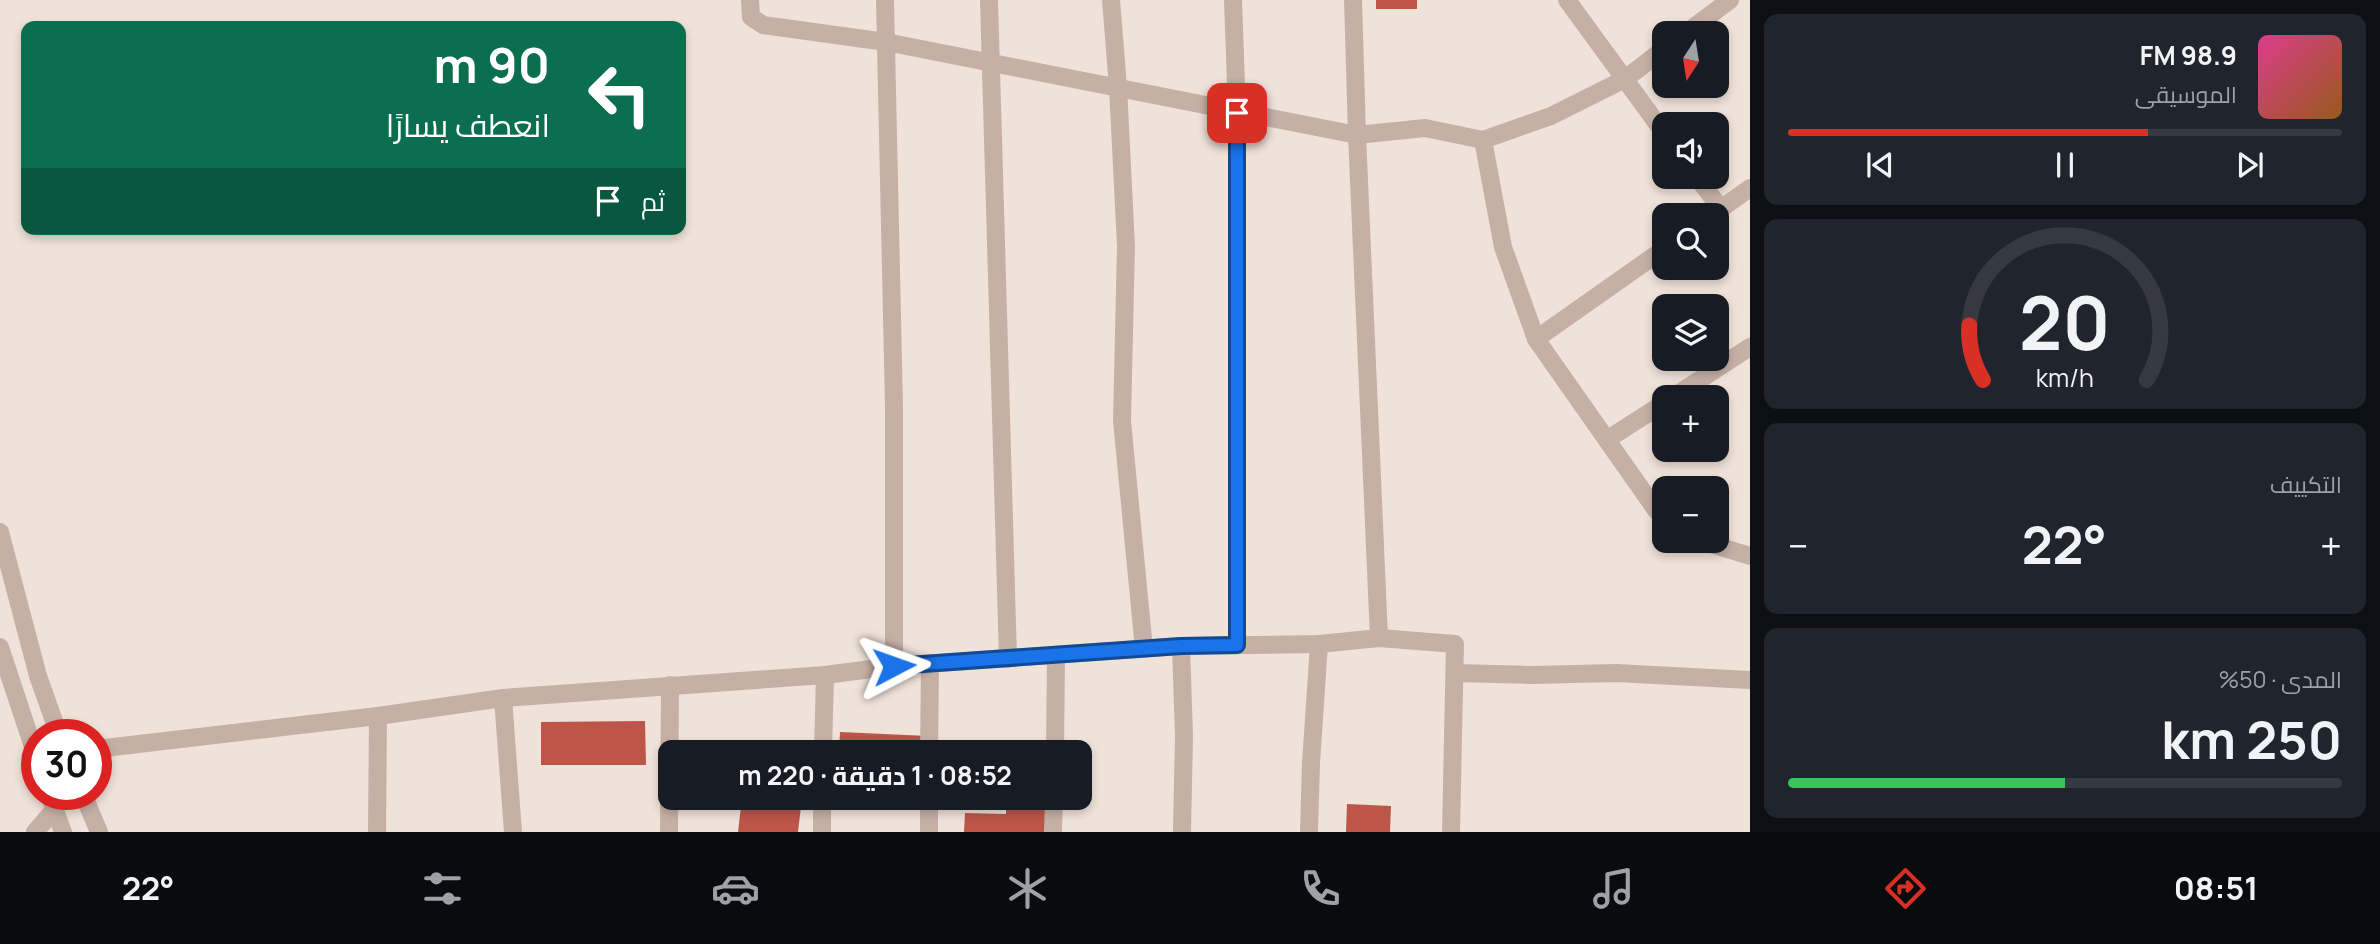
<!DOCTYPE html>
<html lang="ar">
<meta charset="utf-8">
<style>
body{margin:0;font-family:Manrope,Cairo,sans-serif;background:#20242c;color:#f1f3f6;direction:rtl;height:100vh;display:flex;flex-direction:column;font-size:26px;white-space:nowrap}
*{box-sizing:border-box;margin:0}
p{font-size:23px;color:#9ea1a6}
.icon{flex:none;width:38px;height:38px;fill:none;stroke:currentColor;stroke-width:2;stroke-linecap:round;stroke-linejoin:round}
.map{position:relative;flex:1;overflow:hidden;direction:ltr}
.sheet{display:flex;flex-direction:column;gap:14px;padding:14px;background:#0d0f14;width:630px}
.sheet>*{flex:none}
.guide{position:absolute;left:21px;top:21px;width:665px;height:214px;border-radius:14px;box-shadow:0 4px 10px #0003;direction:rtl;background:#0b6e4f;color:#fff;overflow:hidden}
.needle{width:46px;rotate:192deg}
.fabs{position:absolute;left:1652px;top:21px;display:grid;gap:14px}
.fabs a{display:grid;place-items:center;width:77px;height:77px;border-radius:14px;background:#171b24;box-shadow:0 4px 10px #0003;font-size:35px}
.speed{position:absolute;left:21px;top:719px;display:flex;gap:14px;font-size:35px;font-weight:700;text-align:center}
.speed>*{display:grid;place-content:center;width:91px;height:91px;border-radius:50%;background:#171b24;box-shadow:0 4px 10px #0003;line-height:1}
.speed .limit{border:10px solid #d22;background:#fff;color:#111}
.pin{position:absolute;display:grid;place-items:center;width:60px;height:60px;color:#fff;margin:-30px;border-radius:14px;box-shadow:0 4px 10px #0006}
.me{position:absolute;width:77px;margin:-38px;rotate:86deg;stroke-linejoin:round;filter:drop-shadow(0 0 5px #0008)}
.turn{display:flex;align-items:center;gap:24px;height:147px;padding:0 21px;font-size:32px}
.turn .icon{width:91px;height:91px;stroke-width:2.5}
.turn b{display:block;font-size:49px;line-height:60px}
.then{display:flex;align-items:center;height:66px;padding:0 21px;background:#0003;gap:14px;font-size:26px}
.big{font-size:52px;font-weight:700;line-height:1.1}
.sheet .tile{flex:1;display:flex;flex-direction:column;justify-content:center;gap:10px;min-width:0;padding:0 24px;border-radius:14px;background:#20242c}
.sheet .dial{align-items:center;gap:0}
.dial svg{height:182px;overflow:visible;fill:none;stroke:#363941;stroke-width:7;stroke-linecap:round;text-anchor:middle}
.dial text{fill:#f1f3f6;stroke:none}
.song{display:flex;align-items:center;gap:21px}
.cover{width:84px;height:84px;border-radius:10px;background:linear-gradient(135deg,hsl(330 70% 55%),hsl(30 70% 35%))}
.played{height:7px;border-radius:4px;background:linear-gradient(90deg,#d93025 65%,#363941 65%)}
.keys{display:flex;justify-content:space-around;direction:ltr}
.heat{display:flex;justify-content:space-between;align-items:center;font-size:38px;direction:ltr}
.charge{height:10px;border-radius:5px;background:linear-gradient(90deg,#34c759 50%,#363941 0)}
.trip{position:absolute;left:658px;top:740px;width:434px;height:70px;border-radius:14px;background:#171b24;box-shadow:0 4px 10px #0003;font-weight:700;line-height:70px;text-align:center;direction:rtl}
.dock{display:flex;height:112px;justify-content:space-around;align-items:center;background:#090b0e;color:#9ea1a6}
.dock .icon{width:49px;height:49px}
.dock .current{color:#d93025}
.dock b{font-size:32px;color:#f1f3f6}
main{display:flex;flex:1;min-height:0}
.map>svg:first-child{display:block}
.building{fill:#bd5549}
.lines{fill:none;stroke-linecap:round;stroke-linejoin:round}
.minor{stroke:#c6b0a6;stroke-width:18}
.route-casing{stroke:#114b97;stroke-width:18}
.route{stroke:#1a73e8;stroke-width:12}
</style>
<main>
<section class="sheet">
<div class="tile">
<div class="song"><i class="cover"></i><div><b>98.9 FM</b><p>الموسيقى</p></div></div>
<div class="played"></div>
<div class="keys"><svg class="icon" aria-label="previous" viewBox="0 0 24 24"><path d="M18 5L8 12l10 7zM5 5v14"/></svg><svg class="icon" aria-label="pause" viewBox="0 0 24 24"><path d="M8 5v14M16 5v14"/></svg><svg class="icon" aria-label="next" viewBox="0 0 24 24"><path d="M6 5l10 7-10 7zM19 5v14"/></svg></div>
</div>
<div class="tile dial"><svg viewBox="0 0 100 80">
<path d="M14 69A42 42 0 1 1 86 69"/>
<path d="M14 69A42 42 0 0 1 8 45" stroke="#d93025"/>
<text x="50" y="56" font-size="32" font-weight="700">20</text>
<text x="50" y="72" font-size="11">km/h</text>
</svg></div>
<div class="tile"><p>التكييف</p>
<div class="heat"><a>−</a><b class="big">22°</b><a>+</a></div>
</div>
<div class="tile"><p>المدى · 50%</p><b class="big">250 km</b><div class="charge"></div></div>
</section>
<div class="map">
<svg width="1750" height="832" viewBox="0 0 1750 832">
<rect width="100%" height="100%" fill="#efe2d9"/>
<g class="building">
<rect x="1376" y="0" width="41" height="9"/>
<path d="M645,721L646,765H541V722Z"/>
<path d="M840,732L928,736V752H839Z"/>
<path d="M742,798H802L798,832H738Z"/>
<path d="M1006,798H1051V832H964L965,813L1006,814Z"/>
<path d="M1347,804L1391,806L1390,832H1346Z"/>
</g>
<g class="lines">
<g class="minor">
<path d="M750,0L751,17L763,25L886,42L1357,135L1425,128L1483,140"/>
<path d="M885,0L894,407V666"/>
<path d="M989,0L1008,659"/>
<path d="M1111,0L1118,87L1126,246L1122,421L1144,649"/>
<path d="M1233,0L1237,113V645"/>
<path d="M1353,0L1357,135L1379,638"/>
<path d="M1567,0L1664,133"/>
<path d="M1686,33L1730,0"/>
<path d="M1664,49L1625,79L1551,116L1483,140L1503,247L1536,339L1656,510L1664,518"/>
<path d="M1697,177L1721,209"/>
<path d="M1712,215L1750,188"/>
<path d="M1536,339L1664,249"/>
<path d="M1673,397L1750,347"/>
<path d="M1608,439L1664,403"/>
<path d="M0,532L38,676L59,735"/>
<path d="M1701,541L1750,556"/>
<path d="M1181,646L1184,736L1182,832"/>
<path d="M0,647L37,759"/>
<path d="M1455,673L1532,675L1616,673L1750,680"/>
<path d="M96,749L378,716"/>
<path d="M823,752L825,675"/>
<path d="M929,752L930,664"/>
<path d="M1055,752L1056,656"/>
<path d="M49,794L63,832"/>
<path d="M83,794L99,832"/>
<path d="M35,832L55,809"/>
<path d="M377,832L378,716L503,698"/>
<path d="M513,832L503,698L825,675L894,666L1181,646L1319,644L1379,638L1455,644L1451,832"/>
<path d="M669,832L670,685"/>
<path d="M822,832V798"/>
<path d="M929,832V798"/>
<path d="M1053,832L1054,798"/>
<path d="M1309,832L1311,763L1319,644"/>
</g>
</g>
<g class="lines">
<defs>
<path id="route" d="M894,666L1181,646L1237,645V113"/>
</defs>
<use href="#route" class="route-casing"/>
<use href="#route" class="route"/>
</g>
</svg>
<div class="fabs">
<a><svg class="needle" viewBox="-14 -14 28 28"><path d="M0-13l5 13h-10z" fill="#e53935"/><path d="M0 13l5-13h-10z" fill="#9ea1a6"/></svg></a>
<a><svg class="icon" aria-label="sound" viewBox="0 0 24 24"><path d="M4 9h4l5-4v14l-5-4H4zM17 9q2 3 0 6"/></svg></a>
<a><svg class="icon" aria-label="search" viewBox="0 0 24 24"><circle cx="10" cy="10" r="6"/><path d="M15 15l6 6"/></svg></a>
<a><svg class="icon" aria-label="layers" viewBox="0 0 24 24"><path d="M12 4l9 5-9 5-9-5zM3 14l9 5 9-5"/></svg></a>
<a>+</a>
<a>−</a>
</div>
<div class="speed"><div class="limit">30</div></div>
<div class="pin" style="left:1237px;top:113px;background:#d93025"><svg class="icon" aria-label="arrive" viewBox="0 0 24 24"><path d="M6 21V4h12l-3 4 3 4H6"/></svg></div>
<svg class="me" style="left:894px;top:666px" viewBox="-20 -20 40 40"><path d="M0-17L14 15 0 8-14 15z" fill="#1a73e8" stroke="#fff" stroke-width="4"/></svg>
<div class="trip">08:52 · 1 دقيقة · 220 m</div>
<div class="guide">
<div class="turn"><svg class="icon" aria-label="left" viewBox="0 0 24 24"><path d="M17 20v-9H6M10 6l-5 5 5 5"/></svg><div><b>90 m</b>انعطف يسارًا</div></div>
<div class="then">ثم<svg class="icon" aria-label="arrive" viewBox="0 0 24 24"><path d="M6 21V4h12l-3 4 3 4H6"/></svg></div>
</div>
</div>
</main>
<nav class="dock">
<b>08:51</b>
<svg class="icon current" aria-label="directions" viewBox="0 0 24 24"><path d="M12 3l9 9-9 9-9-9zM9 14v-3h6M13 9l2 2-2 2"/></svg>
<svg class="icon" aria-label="music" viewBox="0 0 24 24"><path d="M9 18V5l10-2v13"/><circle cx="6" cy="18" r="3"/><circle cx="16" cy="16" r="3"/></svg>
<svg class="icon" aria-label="phone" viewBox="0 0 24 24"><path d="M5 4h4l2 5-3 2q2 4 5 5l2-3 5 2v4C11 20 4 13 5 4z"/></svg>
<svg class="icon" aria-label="climate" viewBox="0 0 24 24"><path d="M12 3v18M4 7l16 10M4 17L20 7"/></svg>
<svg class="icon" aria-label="car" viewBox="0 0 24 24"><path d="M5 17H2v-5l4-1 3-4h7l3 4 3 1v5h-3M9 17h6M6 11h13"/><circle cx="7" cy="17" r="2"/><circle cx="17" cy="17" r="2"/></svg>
<svg class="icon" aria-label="filters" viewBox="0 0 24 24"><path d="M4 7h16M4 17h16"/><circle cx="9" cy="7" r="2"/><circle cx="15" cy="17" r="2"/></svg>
<b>22°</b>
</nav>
